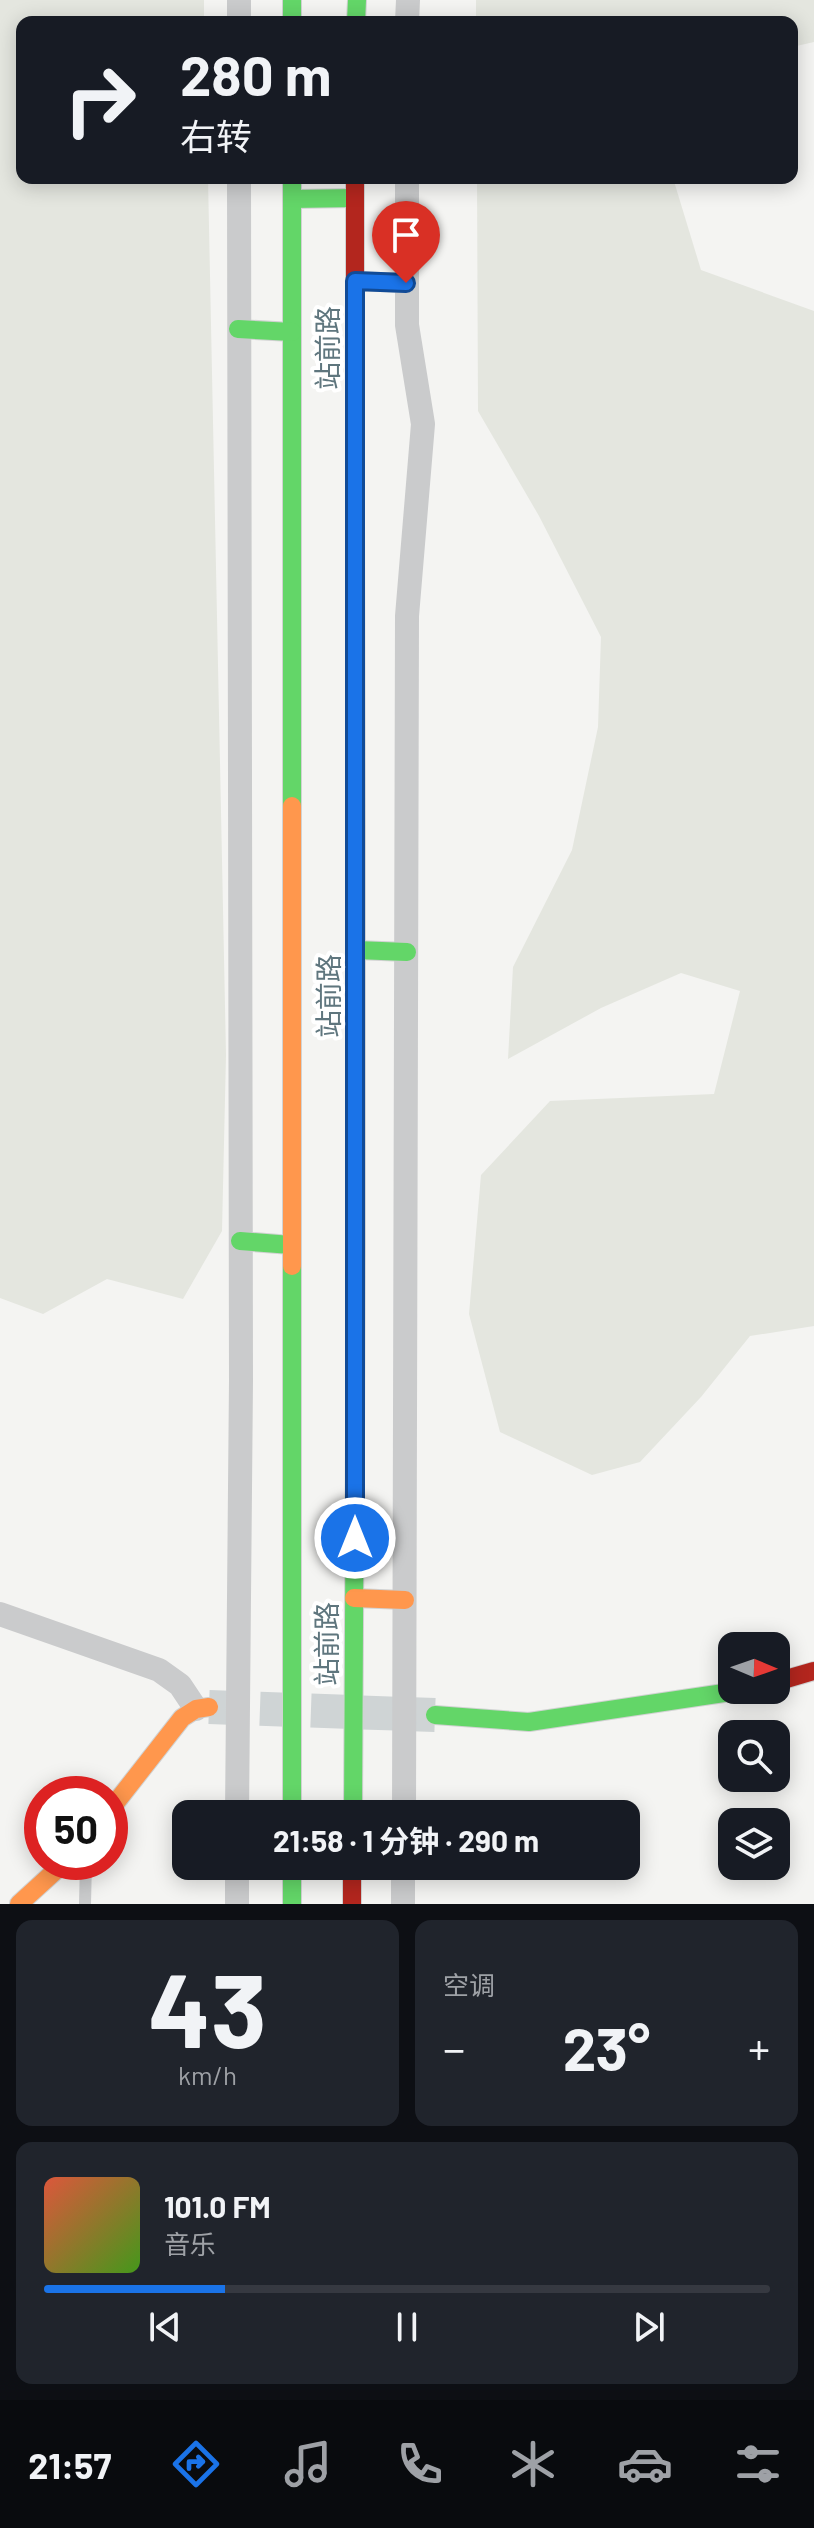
<!DOCTYPE html>
<html lang="zh">
<meta charset="utf-8">
<style>
body{margin:0;font-family:Barlow,"Noto Sans SC",sans-serif;background:#20242c;color:#f1f3f6;height:100vh;display:flex;flex-direction:column;font-size:30px;white-space:nowrap}
*{box-sizing:border-box;margin:0}
p{font-size:26px;color:#9ea1a6}
.icon{flex:none;width:44px;height:44px;fill:none;stroke:currentColor;stroke-width:2;stroke-linecap:round;stroke-linejoin:round}
.map{position:relative;height:1904px;overflow:hidden}
.drawer{display:flex;flex-direction:column;gap:16px;padding:16px;background:#0d0f14;flex:1}
.drawer>*{flex:none}
.hud{position:absolute;left:16px;top:16px;width:782px;height:168px;border-radius:16px;box-shadow:0 4px 20px #0003;background:#171b24;color:#f1f3f6;overflow:hidden}
.needle{width:52px;rotate:92deg}
.buttons{position:absolute;left:718px;top:1632px;display:grid;gap:16px}
.buttons a{display:grid;place-items:center;width:72px;height:72px;border-radius:16px;background:#171b24;box-shadow:0 4px 20px #0003;font-size:40px}
.speed{position:absolute;left:24px;top:1776px;display:flex;gap:16px;font-size:40px;font-weight:700;text-align:center}
.speed>*{display:grid;place-content:center;width:104px;height:104px;border-radius:50%;background:#171b24;box-shadow:0 4px 20px #0003;line-height:1}
.speed .limit{border:12px solid #d22;background:#fff;color:#111}
.pin{position:absolute;display:grid;place-items:center;width:68px;height:68px;color:#fff;margin:-82px -34px;border-radius:50% 50% 50% 0;rotate:-45deg;box-shadow:0 0 8px #0007}
.pin .icon{rotate:45deg}
.me{position:absolute;width:88px;margin:-44px;rotate:0deg;stroke-linejoin:round;filter:drop-shadow(0 0 6px #0008)}
.turn{display:flex;align-items:center;gap:28px;height:168px;padding:0 32px;font-size:36px}
.turn .icon{width:104px;height:104px;stroke-width:2.5}
.turn b{display:block;font-size:56px;line-height:68px}
.big{font-size:60px;font-weight:700;line-height:1.1}
.drawer .card{flex:1;display:flex;flex-direction:column;justify-content:center;gap:12px;min-width:0;padding:0 28px;border-radius:16px;background:#20242c}
.drawer .dial{align-items:center;gap:0}
.dial b{font-size:104px;line-height:1}
.song{display:flex;align-items:center;gap:24px}
.cover{width:96px;height:96px;border-radius:12px;background:linear-gradient(135deg,hsl(10 70% 55%),hsl(100 70% 35%))}
.played{height:8px;border-radius:4px;background:linear-gradient(90deg,#1a73e8 25%,#363941 25%)}
.keys{display:flex;justify-content:space-around;direction:ltr}
.heat{display:flex;justify-content:space-between;align-items:center;font-size:44px;direction:ltr}
.drawer .tiles{flex:1;display:grid;gap:16px;grid-template-columns:1fr 1fr}
.card:last-child{grid-column:span 2}
.trip{position:absolute;left:172px;top:1800px;width:468px;height:80px;border-radius:16px;background:#171b24;box-shadow:0 4px 20px #0003;font-weight:700;line-height:80px;text-align:center}
.dock{display:flex;height:128px;justify-content:space-around;align-items:center;background:#090b0e;color:#9ea1a6}
.dock .icon{width:56px;height:56px}
.dock .current{color:#1a73e8}
.dock b{font-size:36px;color:#f1f3f6}
.map>svg:first-child{display:block}
.green{fill:#e4e6df}
.lines{fill:none;stroke-linecap:round;stroke-linejoin:round}
.secondary-tunnel{stroke:#cfd4d5;stroke-width:34;stroke-dasharray:34 17;stroke-linecap:butt}
.fast-casing{stroke:#d1d2d2;stroke-width:20}
.slow-casing{stroke:#d1d2d2;stroke-width:20}
.jam-casing{stroke:#d1d2d2;stroke-width:20}
.lane{stroke:#cacbcc;stroke-width:12}
.street{stroke:#cacbcc;stroke-width:24}
.fast{stroke:#63d668;stroke-width:18}
.slow{stroke:#ff974d;stroke-width:18}
.jam{stroke:#b3261e;stroke-width:18}
.route-casing{stroke:#114b97;stroke-width:20}
.route{stroke:#1a73e8;stroke-width:14}
.labels{text-anchor:middle;dominant-baseline:central;stroke-width:8;stroke-linejoin:round;paint-order:stroke}
.street-label{font-size:28px;fill:#5f767e;stroke:#fff}
</style>
<div class="map">
<svg width="814" height="1904" viewBox="0 0 814 1904">
<rect width="100%" height="100%" fill="#f4f4f2"/>
<g class="green">
<path d="M0,0H204V22H22V178H208L226,1055L222,1231L183,1299L107,1279L43,1314L0,1298Z"/>
<path d="M476,0H814V42L792,47V22H476Z"/>
<path d="M477,178H673L701,270L814,311V1326L750,1336L701,1397L640,1462L592,1475L500,1432L469,1314L481,1175L550,1101L714,1094L740,991L681,973L601,1008L508,1059L513,967L572,850L598,727L601,637L539,516L478,411Z"/>
</g>
<g class="lines">
<path class="secondary-tunnel" d="M209,1707L435,1715"/>
<defs>
<g id="fast">
<path d="M292,0V22"/>
<path d="M356,22L357,0"/>
<path d="M292,178V806"/>
<path d="M292,199L355,198"/>
<path d="M238,329L292,332"/>
<path d="M356,950L407,952"/>
<path d="M240,1241L291,1245"/>
<path d="M292,1266V1814"/>
<path d="M435,1715L529,1722L744,1690"/>
<path d="M353,1814L356,1245"/>
<path d="M292,1866V1904"/>
</g>
<g id="slow">
<path d="M355,281L406,283"/>
<path d="M355,520L356,831"/>
<path d="M292,806V1266"/>
<path d="M354,1598L405,1600"/>
<path d="M110,1810L182,1718L196,1709L209,1707"/>
<path d="M19,1904L65,1862"/>
</g>
<g id="jam">
<path d="M355,178V520"/>
<path d="M356,831V1245"/>
<path d="M776,1682L814,1671"/>
<path d="M352,1866V1904"/>
</g>
</defs>
<use href="#fast" class="fast-casing"/>
<use href="#slow" class="slow-casing"/>
<use href="#jam" class="jam-casing"/>
<path class="lane" d="M85,1904L86,1862"/>
<g class="street">
<path d="M239,22V0"/>
<path d="M407,22L408,0"/>
<path d="M0,1614L159,1670L180,1685L196,1709"/>
<path d="M237,1814L241,1380L239,178"/>
<path d="M404,1814L407,616L423,424L407,325V178"/>
<path d="M237,1904V1866"/>
<path d="M403,1904V1866"/>
</g>
<use href="#fast" class="fast"/>
<use href="#slow" class="slow"/>
<use href="#jam" class="jam"/>
</g>
<g class="lines">
<defs>
<path id="route" d="M355,1538V281L406,283"/>
</defs>
<use href="#route" class="route-casing"/>
<use href="#route" class="route"/>
</g>
<g class="labels">
<g class="street-label">
<text transform="translate(327 348) rotate(-90)">站前路</text>
<text transform="translate(328 996) rotate(-90)">站前路</text>
<text transform="translate(326 1644) rotate(-90)">站前路</text>
</g>
</g>
</svg>
<div class="buttons">
<a><svg class="needle" viewBox="-14 -14 28 28"><path d="M0-13l5 13h-10z" fill="#e53935"/><path d="M0 13l5-13h-10z" fill="#9ea1a6"/></svg></a>
<a><svg class="icon" aria-label="search" viewBox="0 0 24 24"><circle cx="10" cy="10" r="6"/><path d="M15 15l6 6"/></svg></a>
<a><svg class="icon" aria-label="layers" viewBox="0 0 24 24"><path d="M12 4l9 5-9 5-9-5zM3 14l9 5 9-5"/></svg></a>
</div>
<div class="speed"><div class="limit">50</div></div>
<div class="pin" style="left:406px;top:283px;background:#d93025"><svg class="icon" aria-label="arrive" viewBox="0 0 24 24"><path d="M6 21V4h12l-3 4 3 4H6"/></svg></div>
<svg class="me" style="left:355px;top:1538px" viewBox="-20 -20 40 40"><circle r="17" fill="#1a73e8" stroke="#fff" stroke-width="3"/><path d="M0-11L8 9 0 5-8 9z" fill="#fff"/></svg>
<div class="trip">21:58 · 1 分钟 · 290 m</div>
<div class="hud">
<div class="turn"><svg class="icon" aria-label="right" viewBox="0 0 24 24"><path d="M7 20v-9h11M14 6l5 5-5 5"/></svg><div><b>280 m</b>右转</div></div>
</div>
</div>
<section class="drawer">
<div class="tiles">
<div class="card dial"><b>43</b><p>km/h</p></div>
<div class="card"><p>空调</p>
<div class="heat"><a>−</a><b class="big">23°</b><a>+</a></div>
</div>
<div class="card">
<div class="song"><i class="cover"></i><div><b>101.0 FM</b><p>音乐</p></div></div>
<div class="played"></div>
<div class="keys"><svg class="icon" aria-label="previous" viewBox="0 0 24 24"><path d="M18 5L8 12l10 7zM5 5v14"/></svg><svg class="icon" aria-label="pause" viewBox="0 0 24 24"><path d="M8 5v14M16 5v14"/></svg><svg class="icon" aria-label="next" viewBox="0 0 24 24"><path d="M6 5l10 7-10 7zM19 5v14"/></svg></div>
</div>
</div>
</section>
<nav class="dock">
<b>21:57</b>
<svg class="icon current" aria-label="directions" viewBox="0 0 24 24"><path d="M12 3l9 9-9 9-9-9zM9 14v-3h6M13 9l2 2-2 2"/></svg>
<svg class="icon" aria-label="music" viewBox="0 0 24 24"><path d="M9 18V5l10-2v13"/><circle cx="6" cy="18" r="3"/><circle cx="16" cy="16" r="3"/></svg>
<svg class="icon" aria-label="phone" viewBox="0 0 24 24"><path d="M5 4h4l2 5-3 2q2 4 5 5l2-3 5 2v4C11 20 4 13 5 4z"/></svg>
<svg class="icon" aria-label="climate" viewBox="0 0 24 24"><path d="M12 3v18M4 7l16 10M4 17L20 7"/></svg>
<svg class="icon" aria-label="car" viewBox="0 0 24 24"><path d="M5 17H2v-5l4-1 3-4h7l3 4 3 1v5h-3M9 17h6M6 11h13"/><circle cx="7" cy="17" r="2"/><circle cx="17" cy="17" r="2"/></svg>
<svg class="icon" aria-label="filters" viewBox="0 0 24 24"><path d="M4 7h16M4 17h16"/><circle cx="9" cy="7" r="2"/><circle cx="15" cy="17" r="2"/></svg>
</nav>
